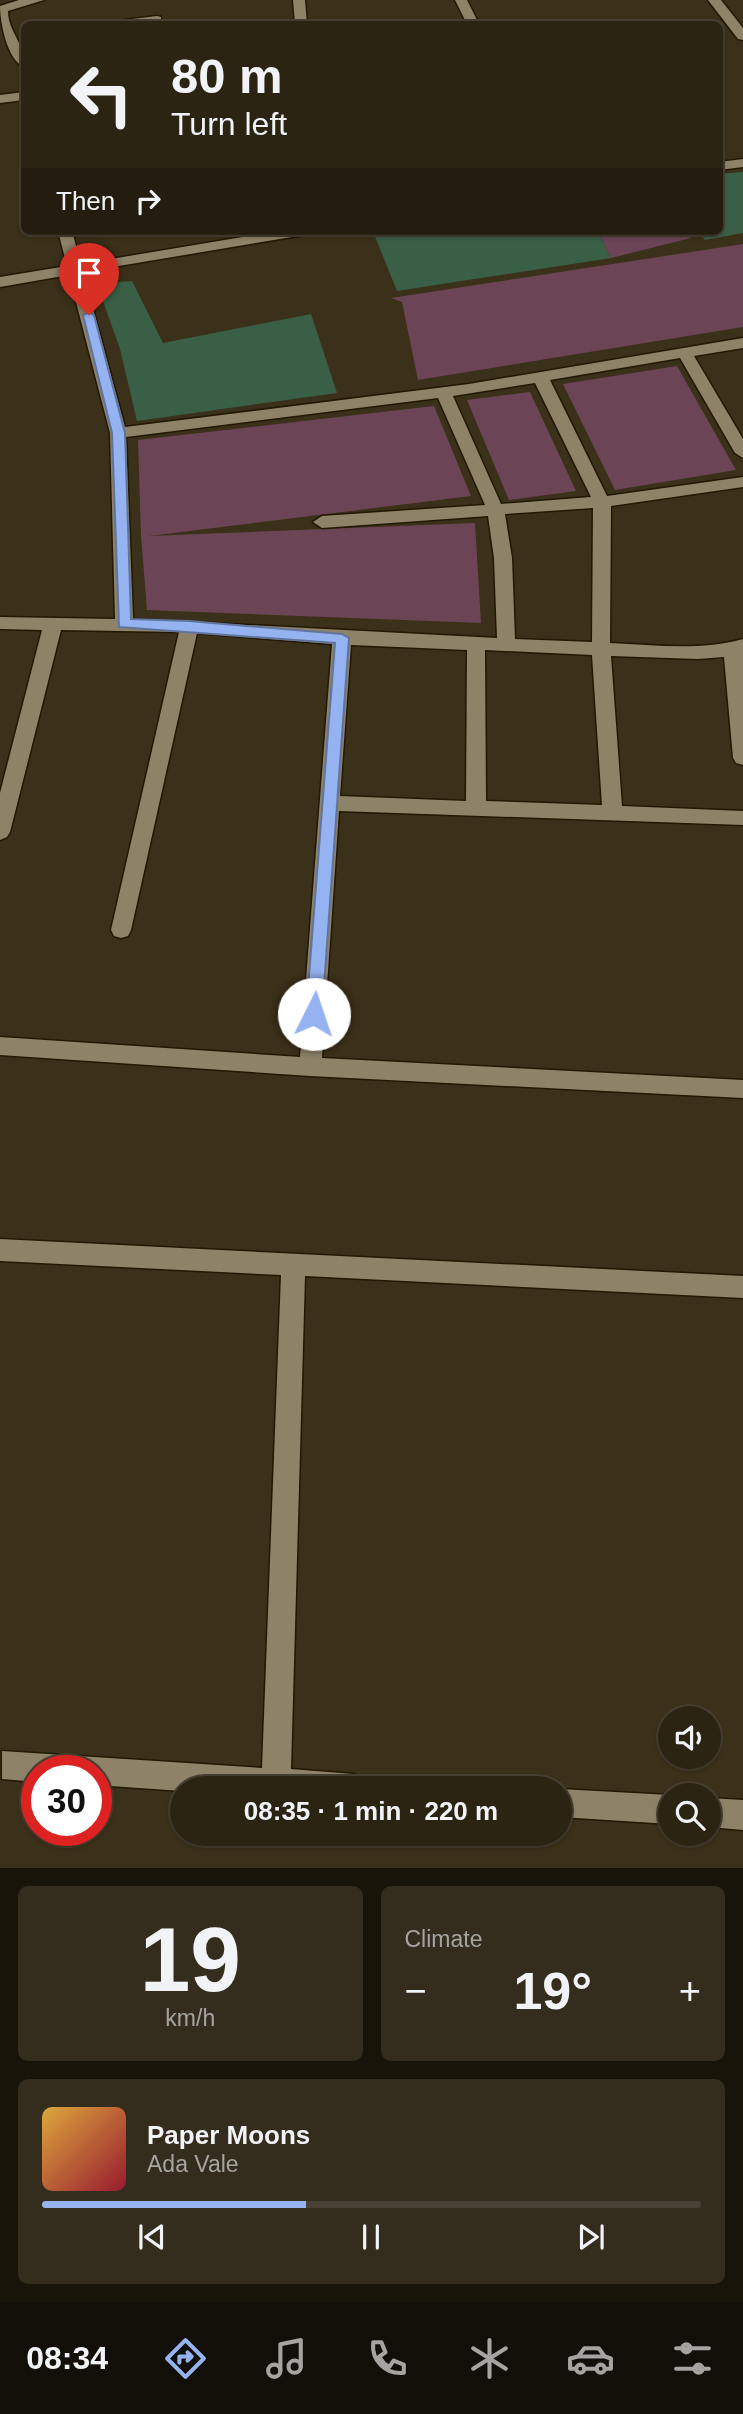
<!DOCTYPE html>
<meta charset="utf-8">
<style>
body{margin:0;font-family:Helvetica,sans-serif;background:#342c1c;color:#f1f3f6;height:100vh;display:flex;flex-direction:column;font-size:26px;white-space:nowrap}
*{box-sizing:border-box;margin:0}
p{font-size:23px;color:#a6a4a0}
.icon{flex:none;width:38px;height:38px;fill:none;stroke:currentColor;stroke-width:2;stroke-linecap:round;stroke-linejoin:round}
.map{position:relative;height:1868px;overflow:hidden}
.sheet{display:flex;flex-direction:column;gap:18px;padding:18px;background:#18140a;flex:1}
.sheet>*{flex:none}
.guide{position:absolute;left:21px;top:21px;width:702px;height:214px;border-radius:10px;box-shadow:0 2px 5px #0004,0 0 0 2px #484133;background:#2c2413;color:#f1f3f6;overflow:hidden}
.tools{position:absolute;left:658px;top:1706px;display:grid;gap:14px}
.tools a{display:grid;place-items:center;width:63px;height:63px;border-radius:50%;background:#2c2413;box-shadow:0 2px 5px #0004,0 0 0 2px #484133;font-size:35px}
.speed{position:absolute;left:21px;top:1755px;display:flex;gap:14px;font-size:35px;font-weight:700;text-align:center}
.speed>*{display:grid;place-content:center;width:91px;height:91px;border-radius:50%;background:#2c2413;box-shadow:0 2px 5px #0004,0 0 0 2px #484133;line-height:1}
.speed .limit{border:10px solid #d22;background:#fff;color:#111}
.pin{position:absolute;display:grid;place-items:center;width:60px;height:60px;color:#fff;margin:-72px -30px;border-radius:50% 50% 50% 0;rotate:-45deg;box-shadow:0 0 7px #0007}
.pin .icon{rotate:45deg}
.me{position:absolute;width:77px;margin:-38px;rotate:4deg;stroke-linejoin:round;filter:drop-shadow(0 0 5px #0008)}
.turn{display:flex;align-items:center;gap:24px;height:147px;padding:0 35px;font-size:32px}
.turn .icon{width:91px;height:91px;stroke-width:2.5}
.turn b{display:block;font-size:49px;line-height:60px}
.then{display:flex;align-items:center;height:66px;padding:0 35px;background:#0003;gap:14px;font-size:26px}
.big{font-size:52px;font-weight:600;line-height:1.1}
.sheet .card{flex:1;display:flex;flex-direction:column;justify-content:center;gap:10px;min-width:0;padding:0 24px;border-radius:10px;background:#342c1c}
.sheet .dial{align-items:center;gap:0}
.dial b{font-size:91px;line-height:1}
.song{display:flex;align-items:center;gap:21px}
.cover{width:84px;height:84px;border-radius:10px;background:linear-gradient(135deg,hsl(40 70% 55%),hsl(350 70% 35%))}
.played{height:7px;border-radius:4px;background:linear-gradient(90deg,#95b2f1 40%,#484133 40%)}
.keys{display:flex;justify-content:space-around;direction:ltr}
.heat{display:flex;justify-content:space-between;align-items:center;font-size:38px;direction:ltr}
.sheet .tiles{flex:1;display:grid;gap:18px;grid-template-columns:1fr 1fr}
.card:last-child{grid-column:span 2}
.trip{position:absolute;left:170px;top:1776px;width:402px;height:70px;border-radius:35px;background:#2c2413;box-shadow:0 2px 5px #0004,0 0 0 2px #484133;font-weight:600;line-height:70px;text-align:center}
.tabs{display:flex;height:112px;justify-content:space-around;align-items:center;background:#120e08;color:#a6a4a0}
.tabs .icon{width:49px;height:49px}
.tabs .active{color:#95b2f1}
.tabs b{font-size:32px;color:#f1f3f6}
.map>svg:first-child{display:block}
.green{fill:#3a5f47}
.building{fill:#6b4456}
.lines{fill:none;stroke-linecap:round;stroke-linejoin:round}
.street-casing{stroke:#221803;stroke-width:3}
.street{fill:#8e8268;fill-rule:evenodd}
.route{fill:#95b2f1;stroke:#61749d;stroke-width:2}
</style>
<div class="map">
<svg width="743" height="1868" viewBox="0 0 743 1868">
<rect width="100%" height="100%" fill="#3b3019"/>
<g class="green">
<path d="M743,172V233L705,240L698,231H719V174Z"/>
<path d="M393,231H597L611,258L397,291L374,234Z"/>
<path d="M132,281L163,343L311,314L337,393L137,421L120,349L97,284Z"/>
</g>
<g class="building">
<path d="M597,231H685L691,238L611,258Z"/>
<path d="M743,244V327L418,380L402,302L391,298Z"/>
<path d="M677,366L736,470L615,490L563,384Z"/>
<path d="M530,392L576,491L509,500L467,400Z"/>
<path d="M434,406L471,496L149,536L475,523L481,623L147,610L141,536L138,440Z"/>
</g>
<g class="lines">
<defs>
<g id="street">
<path d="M19,0H44L8,11C8,32 26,44 24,67C7,60 0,22 0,6Z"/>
<path d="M293,0H305L307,24H295Z"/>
<path d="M455,0H467L479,24H467Z"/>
<path d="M708,0H721L743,28V40L738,39Z"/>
<path d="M157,16L161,17V23L118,24L124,20Z"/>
<path d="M24,92V100L0,103V95Z"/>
<path d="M743,159V167L719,170V162Z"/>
<path d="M58,231H72L81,264L278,231H311L304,235L83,272L125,427L469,384L743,338V348L694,356L743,439V458L735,453L680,358L550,380L607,496L743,477V487L611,506L610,643C655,645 700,651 743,639V765L736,763L733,758L724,657L698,659L611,656L622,806L743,811V825L339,811L322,1058L743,1080V1098L310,1076L0,1055V1037L300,1057L332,644L197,633L131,930L128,936L121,938L114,936L111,930L179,632L61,630L10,832L7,837L0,840V793L42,630L0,629V617L115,619L110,433L69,275L0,287V277L67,266ZM535,383L591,497L501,504L453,396ZM438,398L485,505L322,516L313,522L322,528L488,516L494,558L497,638L133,619L126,437ZM593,508L592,642L515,639L512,558L505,514ZM351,645L467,650L466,801L340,796ZM485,650L592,655L602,805L486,801Z"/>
<path d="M0,1239L743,1276V1298L305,1276L291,1769L353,1774L363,1778L367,1788H182V1791L96,1785V1771H37V1782L2,1779V1751L262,1768L281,1275L0,1261Z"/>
<path d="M560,1789L670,1795V1824L560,1817Z"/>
<path d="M709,1798L743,1800V1830L709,1827Z"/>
</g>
</defs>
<use href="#street" class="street-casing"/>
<use href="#street" class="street"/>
</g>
<path class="route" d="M89,312L94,315L125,433L131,619L189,621L342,634L349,638L322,1014L320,1019H308L306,1014L335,643L119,627L112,433L83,315Z"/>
</svg>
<div class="tools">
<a><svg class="icon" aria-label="sound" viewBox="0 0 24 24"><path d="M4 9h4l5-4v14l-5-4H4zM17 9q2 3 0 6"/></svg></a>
<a><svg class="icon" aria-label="search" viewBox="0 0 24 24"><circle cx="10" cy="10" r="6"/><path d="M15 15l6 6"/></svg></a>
</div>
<div class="speed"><div class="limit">30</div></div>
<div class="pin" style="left:89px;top:315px;background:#d93025"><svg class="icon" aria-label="arrive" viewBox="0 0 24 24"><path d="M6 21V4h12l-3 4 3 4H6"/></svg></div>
<svg class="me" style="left:314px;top:1014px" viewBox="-20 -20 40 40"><circle r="19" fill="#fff"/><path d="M0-13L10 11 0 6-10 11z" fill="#95b2f1"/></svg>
<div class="trip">08:35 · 1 min · 220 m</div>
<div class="guide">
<div class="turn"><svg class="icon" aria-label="left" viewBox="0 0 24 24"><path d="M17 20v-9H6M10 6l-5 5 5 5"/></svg><div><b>80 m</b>Turn left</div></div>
<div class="then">Then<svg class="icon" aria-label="right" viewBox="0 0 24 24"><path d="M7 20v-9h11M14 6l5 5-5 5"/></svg></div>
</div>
</div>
<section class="sheet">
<div class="tiles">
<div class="card dial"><b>19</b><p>km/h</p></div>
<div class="card"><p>Climate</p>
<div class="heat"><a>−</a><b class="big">19°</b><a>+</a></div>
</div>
<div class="card">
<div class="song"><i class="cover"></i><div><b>Paper Moons</b><p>Ada Vale</p></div></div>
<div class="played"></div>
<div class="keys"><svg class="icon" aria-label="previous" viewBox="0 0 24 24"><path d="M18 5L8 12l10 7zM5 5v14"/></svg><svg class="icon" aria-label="pause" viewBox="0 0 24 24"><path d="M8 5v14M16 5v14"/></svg><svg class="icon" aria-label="next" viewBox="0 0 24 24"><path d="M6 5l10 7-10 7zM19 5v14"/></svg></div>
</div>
</div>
</section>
<nav class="tabs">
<b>08:34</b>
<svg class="icon active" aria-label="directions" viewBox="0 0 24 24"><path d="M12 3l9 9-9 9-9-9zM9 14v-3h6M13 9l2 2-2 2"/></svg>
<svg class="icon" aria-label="music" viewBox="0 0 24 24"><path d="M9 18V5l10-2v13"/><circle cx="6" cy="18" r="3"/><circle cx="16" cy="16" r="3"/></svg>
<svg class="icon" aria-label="phone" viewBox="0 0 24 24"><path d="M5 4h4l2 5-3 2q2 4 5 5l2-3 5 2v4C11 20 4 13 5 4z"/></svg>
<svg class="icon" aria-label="climate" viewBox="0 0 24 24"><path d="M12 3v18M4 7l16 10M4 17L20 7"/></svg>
<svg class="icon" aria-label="car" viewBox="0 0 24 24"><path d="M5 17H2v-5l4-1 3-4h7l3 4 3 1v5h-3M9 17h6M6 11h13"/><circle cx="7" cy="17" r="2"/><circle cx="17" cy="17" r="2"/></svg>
<svg class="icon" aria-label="filters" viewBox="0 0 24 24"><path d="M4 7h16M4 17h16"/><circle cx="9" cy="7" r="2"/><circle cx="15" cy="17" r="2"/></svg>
</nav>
